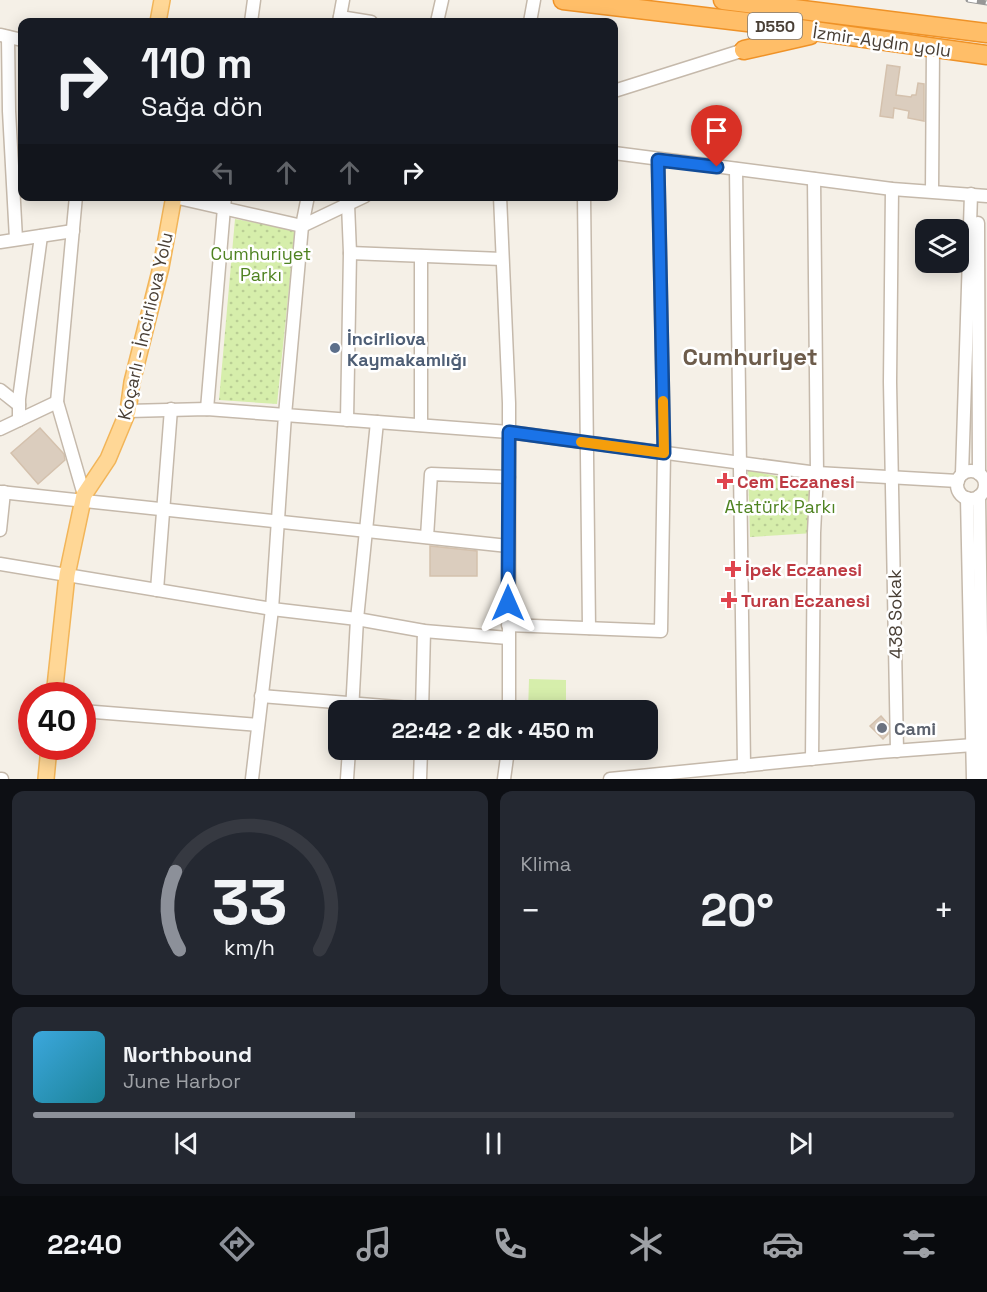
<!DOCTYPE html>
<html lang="tr">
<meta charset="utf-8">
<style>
body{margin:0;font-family:"Space Grotesk",sans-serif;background:#242831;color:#f1f3f6;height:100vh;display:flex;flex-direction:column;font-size:22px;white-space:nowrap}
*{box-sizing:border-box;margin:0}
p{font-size:20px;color:#9ea1a6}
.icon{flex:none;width:33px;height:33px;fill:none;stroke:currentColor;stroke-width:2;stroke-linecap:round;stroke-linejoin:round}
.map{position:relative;height:779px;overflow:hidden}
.side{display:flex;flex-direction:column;gap:12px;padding:12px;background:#0d0f14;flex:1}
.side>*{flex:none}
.top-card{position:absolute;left:18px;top:18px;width:600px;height:183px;border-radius:12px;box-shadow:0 3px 15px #0003;background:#171b24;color:#f1f3f6;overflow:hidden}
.controls{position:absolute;left:915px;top:219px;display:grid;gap:12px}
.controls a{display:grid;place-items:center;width:54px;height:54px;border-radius:12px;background:#171b24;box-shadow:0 3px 15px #0003;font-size:30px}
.speed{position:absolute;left:18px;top:682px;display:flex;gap:12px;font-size:30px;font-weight:700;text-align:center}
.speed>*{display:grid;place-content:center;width:78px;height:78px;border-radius:50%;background:#171b24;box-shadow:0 3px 15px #0003;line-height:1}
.speed .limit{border:9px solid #d22;background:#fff;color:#111}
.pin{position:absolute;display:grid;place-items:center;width:51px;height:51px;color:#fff;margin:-62px -26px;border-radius:50% 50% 50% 0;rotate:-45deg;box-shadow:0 0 6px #0007}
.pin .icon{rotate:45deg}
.me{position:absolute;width:66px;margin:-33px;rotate:0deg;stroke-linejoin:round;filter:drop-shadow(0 0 4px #0008)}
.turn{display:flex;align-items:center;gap:21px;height:126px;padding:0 24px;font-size:27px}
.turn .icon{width:78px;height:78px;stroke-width:2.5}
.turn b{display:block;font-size:42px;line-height:51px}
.lanes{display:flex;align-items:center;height:57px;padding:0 24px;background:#0003;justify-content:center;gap:30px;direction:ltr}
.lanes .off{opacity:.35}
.big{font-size:45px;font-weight:700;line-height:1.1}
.side .card{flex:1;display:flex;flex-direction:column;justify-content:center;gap:9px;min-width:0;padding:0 21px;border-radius:12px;background:#242831}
.side .dial{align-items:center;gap:0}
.dial svg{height:156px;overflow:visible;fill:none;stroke:#363941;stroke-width:7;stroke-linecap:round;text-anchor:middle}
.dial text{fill:#f1f3f6;stroke:none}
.song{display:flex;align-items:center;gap:18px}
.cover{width:72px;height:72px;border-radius:9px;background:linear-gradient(135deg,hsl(200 70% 55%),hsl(190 70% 35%))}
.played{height:6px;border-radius:3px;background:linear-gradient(90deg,#8c9099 35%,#363941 35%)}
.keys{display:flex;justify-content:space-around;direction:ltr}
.heat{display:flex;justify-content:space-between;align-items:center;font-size:33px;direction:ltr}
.side .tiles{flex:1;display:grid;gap:12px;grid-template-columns:1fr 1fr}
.card:last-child{grid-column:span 2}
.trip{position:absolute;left:328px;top:700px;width:330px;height:60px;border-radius:12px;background:#171b24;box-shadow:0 3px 15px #0003;font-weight:700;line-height:60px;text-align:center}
.menu{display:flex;height:96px;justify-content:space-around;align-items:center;background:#090b0e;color:#9ea1a6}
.menu .icon{width:42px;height:42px}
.menu .selected{color:#8c9099}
.menu b{font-size:27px;color:#f1f3f6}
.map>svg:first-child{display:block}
.grass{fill:#d6eeab}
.park{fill:url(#park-dots)}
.building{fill:#dbcdbe;stroke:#d4c1ad;stroke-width:1.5}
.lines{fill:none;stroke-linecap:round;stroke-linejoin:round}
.minor-casing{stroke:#c5b9ab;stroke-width:15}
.major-casing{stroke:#f2b559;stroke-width:18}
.highway-casing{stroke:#ef9227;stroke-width:21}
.minor{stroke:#fff;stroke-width:12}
.major{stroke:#ffd796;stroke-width:15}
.highway{stroke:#ffbe68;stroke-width:18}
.rail-casing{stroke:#979797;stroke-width:5}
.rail{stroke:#fff;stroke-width:3;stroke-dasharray:9;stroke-linecap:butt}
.route-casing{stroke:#114b97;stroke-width:15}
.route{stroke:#1a73e8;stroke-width:10}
.slow{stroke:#f59e0b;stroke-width:10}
.service-dot{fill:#5c6f8a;stroke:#fff;stroke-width:2}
.health-dot{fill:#e0444e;stroke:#fff;stroke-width:2}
.worship-dot{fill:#6b7280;stroke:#fff;stroke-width:2}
.labels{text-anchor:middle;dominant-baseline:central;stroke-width:5;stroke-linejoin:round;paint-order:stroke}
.shield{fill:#fff;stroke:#807972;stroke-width:1.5}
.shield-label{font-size:16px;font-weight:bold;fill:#493f35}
.street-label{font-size:18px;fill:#493f35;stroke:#fff}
.park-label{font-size:18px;fill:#4f8321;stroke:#fff}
.service-label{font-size:18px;font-weight:bold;fill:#4e5e75;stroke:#fff;text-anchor:start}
.health-label{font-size:18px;font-weight:bold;fill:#be3a42;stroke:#fff;text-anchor:start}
.worship-label{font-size:18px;font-weight:bold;fill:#5b616d;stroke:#fff;text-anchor:start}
.district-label{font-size:24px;font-weight:bold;fill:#6d5c4b;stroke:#fff}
</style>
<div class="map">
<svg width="987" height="779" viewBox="0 0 987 779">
<defs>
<pattern id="park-dots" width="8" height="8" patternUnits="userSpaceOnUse" patternTransform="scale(1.5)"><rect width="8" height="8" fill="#d6eeab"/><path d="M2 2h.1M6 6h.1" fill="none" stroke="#b9cd94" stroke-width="1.8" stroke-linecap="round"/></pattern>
</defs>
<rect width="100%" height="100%" fill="#f5f0e7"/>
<path class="grass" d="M529,679L566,680V711H528Z"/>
<g class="park">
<path d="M235,219L295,230L277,404L219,400Z"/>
<path d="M748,470L816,484L814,533L750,537Z"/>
</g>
<g class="building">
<path d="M887,65L900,67L896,95L911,97L912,95H916L918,83L924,84V121L908,118L909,111L894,108L893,118L880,116Z"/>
<path d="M40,428L64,454L65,460L38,484L11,453Z"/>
<path d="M430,546L477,551V576H430Z"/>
<path d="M881,716L888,724V734L883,739L870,726Z"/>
</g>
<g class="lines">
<defs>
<g id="minor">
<path d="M340,17L371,22"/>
<path d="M251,22L254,0"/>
<path d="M339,22L343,0"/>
<path d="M437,22L442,0"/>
<path d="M530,22L534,0"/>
<path d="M1,35L22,40"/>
<path d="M8,37L9,111L16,239"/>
<path d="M614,91L744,50"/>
<path d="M614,153L892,189L987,196"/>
<path d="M736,169L744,766"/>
<path d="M892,189L890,382L897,751"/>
<path d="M932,191L933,47"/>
<path d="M76,196L57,402L84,495"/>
<path d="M308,196L302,226L285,415L509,432L817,473L958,481"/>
<path d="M500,196L509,403V711"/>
<path d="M584,196L589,628"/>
<path d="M174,197L302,226L365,196"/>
<path d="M978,223L979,474"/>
<path d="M0,242L73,231"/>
<path d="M350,253L502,259"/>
<path d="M421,256V425"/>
<path d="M0,390L19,405"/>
<path d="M207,409L225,196"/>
<path d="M128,411L207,409L285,415L272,609L252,779"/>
<path d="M19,420V399L41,236"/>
<path d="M347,420L350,253L348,204"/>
<path d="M0,429L57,402"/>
<circle cx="971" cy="485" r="14"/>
<path d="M962,474L971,194"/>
<path d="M0,492L508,546"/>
<path d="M979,496L983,779"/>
<path d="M967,498L973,779"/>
<path d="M0,530L4,492"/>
<path d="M427,537L431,474L509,477"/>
<path d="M0,564L272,609L357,619L424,631L508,638"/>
<path d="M157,590L171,409"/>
<path d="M508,625L661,631L664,453L658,160"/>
<path d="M261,696L422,709"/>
<path d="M82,711L258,725"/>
<path d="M352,711L357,619L377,422"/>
<path d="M422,711L424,631"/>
<path d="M812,759L814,533L817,473L814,179"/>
<path d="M0,779H2"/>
<path d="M347,779L349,750"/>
<path d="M420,779L421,750"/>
<path d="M504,779L508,750"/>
<path d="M610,779L880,752L987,744"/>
</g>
<g id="major">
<path d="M158,22L162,0"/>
<path d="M54,696L67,575L84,495L108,459L128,411L132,382L161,267L174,196"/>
<path d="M46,779L49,747"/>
</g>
<g id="highway">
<path d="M563,0L764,24L987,55"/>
<path d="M723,0L987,33"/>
<path d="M744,50L810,35"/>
</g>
</defs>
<use href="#minor" class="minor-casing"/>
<use href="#major" class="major-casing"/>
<use href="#highway" class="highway-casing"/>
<use href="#minor" class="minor"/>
<use href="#major" class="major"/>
<use href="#highway" class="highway"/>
<defs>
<path id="rail" d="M968,0L987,3"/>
</defs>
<use href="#rail" class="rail-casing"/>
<use href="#rail" class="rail"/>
</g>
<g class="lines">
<defs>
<path id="route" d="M508,603L509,432L664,453L658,160L717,167"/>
</defs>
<use href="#route" class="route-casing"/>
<use href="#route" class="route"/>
<path class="slow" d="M581,442L664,453L663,401"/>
</g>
<circle class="service-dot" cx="335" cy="348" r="6"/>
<g class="health-dot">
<path d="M722 472h6v6h6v6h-6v6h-6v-6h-6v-6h6z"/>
<path d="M730 560h6v6h6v6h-6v6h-6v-6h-6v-6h6z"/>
<path d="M726 591h6v6h6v6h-6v6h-6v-6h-6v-6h6z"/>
</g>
<circle class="worship-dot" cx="882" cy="728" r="6"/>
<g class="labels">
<rect class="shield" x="748" y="13" width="54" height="26" rx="4.5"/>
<g class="shield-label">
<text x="775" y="26">D550</text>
</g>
<g class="street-label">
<text transform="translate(882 41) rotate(8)">İzmir-Aydın yolu</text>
<text transform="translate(145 326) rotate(-77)">Koçarlı - İncirliova Yolu</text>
<text transform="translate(895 614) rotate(-91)">438 Sokak</text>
</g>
<g class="park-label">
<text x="261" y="253">Cumhuriyet<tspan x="261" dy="21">Parkı</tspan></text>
<text x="780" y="506">Atatürk Parkı</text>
</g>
<g class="service-label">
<text x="347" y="338">İncirliova<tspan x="347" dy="21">Kaymakamlığı</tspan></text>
</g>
<g class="health-label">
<text x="737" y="481">Cem Eczanesi</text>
<text x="745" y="569">İpek Eczanesi</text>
<text x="741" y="600">Turan Eczanesi</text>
</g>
<g class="worship-label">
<text x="894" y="728">Cami</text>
</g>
<g class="district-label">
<text x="750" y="356">Cumhuriyet</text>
</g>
</g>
</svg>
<div class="controls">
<a><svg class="icon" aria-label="layers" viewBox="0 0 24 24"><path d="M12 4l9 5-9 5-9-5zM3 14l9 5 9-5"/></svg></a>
</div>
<div class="speed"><div class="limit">40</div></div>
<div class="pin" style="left:717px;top:167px;background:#d93025"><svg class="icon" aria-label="arrive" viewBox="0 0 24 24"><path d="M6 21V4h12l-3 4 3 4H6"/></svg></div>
<svg class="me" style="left:508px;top:603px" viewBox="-20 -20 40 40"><path d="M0-17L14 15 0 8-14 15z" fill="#1a73e8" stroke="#fff" stroke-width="4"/></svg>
<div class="trip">22:42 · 2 dk · 450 m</div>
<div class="top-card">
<div class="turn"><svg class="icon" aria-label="right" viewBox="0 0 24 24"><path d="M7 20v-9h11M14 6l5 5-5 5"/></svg><div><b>110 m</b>Sağa dön</div></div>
<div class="lanes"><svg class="icon off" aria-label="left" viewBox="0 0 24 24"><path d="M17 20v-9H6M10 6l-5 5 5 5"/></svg><svg class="icon off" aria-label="ahead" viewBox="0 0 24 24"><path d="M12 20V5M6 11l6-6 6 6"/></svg><svg class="icon off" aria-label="ahead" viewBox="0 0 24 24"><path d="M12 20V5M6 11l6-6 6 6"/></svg><svg class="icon" aria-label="right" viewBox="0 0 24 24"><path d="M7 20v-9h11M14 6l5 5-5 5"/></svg></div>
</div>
</div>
<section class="side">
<div class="tiles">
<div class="card dial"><svg viewBox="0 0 100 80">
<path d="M14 69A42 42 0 1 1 86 69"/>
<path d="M14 69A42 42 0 0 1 12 29" stroke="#8c9099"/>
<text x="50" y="56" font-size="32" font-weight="700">33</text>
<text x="50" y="72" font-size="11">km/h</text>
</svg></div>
<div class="card"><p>Klima</p>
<div class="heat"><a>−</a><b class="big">20°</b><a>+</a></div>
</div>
<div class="card">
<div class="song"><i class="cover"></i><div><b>Northbound</b><p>June Harbor</p></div></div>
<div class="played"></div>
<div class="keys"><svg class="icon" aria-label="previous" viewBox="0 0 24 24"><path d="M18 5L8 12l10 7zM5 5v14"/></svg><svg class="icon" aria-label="pause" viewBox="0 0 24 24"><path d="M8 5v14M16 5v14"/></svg><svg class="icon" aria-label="next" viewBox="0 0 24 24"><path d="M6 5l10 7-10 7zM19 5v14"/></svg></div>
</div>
</div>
</section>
<nav class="menu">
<b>22:40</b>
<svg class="icon selected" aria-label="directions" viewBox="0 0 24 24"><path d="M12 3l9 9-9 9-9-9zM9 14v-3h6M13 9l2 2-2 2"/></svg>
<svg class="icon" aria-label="music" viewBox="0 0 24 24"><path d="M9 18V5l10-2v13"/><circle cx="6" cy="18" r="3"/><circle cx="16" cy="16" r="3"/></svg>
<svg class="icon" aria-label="phone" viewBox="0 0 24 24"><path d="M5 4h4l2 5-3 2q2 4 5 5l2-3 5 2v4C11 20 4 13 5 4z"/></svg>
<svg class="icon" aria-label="climate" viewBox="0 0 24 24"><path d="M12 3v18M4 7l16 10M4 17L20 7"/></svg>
<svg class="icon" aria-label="car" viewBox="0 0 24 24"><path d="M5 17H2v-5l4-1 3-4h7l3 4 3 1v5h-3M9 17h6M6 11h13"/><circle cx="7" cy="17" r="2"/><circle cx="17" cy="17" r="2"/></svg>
<svg class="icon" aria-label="filters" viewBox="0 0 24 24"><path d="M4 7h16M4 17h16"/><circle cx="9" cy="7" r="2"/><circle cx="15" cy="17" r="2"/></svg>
</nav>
